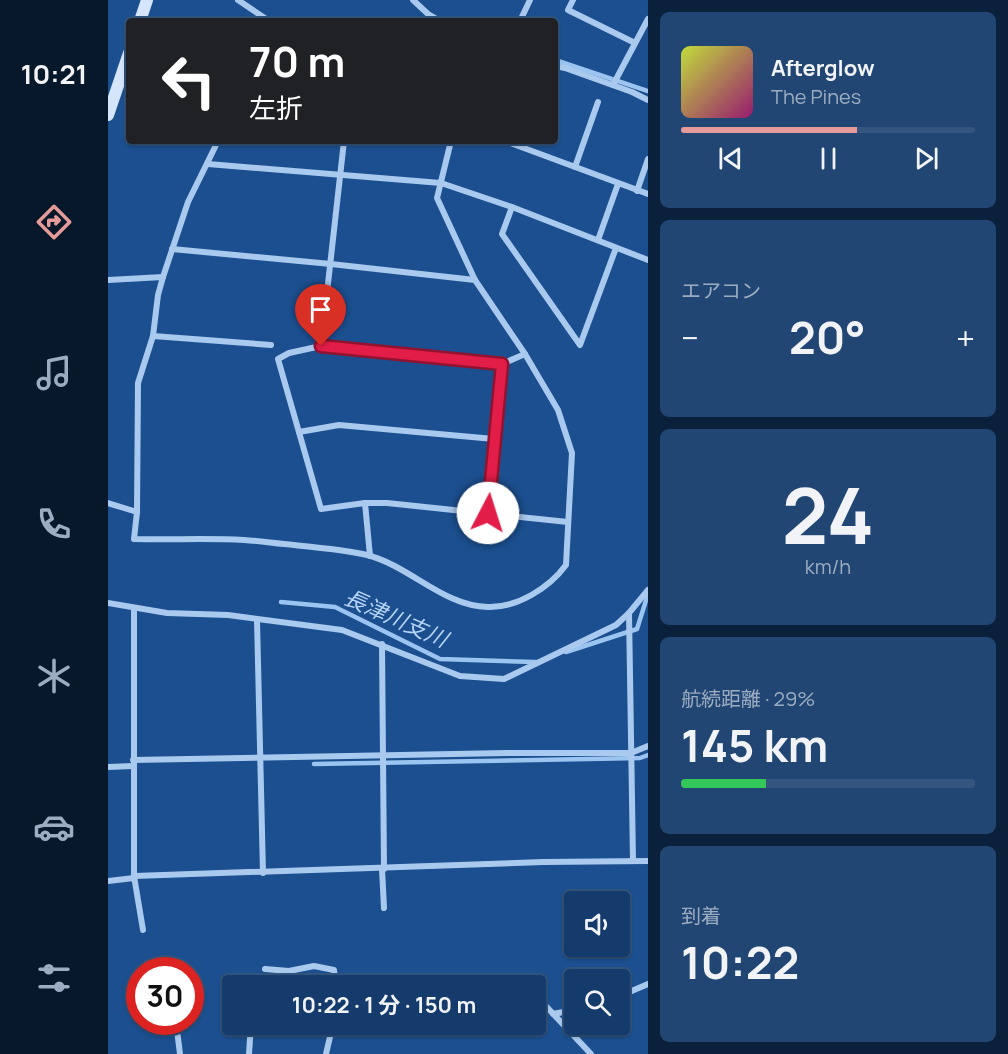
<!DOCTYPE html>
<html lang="ja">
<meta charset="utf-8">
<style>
body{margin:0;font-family:Manrope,"Noto Sans JP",sans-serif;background:#214673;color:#f1f3f6;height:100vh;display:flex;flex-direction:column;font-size:22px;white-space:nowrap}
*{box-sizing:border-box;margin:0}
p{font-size:20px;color:#9dadc1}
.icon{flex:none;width:33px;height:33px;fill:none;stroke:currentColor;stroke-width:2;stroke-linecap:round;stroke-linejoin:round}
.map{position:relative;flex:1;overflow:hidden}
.side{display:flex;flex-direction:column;gap:12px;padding:12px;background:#0b203b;width:360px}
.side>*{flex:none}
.guide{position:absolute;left:18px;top:18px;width:432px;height:126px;border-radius:6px;box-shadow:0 2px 4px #0004,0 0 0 2px #33557e;background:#202124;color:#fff;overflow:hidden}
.fabs{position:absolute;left:456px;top:891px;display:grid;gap:12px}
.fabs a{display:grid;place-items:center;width:66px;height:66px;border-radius:6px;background:#143b6b;box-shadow:0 2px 4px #0004,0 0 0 2px #33557e;font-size:30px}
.speed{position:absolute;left:18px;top:957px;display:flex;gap:12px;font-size:30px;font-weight:700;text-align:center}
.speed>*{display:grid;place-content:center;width:78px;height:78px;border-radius:50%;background:#143b6b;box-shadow:0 2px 4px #0004,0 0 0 2px #33557e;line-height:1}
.speed .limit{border:9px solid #d22;background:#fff;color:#111}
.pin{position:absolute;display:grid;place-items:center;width:51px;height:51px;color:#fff;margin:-62px -26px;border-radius:50% 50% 50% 0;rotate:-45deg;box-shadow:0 0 6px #0007}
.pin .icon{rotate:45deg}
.me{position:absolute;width:66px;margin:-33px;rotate:5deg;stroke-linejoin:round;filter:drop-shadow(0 0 4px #0008)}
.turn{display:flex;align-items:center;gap:21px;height:126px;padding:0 24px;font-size:27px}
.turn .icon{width:78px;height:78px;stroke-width:2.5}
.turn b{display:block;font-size:42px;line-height:51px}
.big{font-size:45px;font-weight:700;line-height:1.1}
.side .card{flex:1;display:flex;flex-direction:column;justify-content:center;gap:9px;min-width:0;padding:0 21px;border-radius:9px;background:#214673}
.side .dial{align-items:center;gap:0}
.dial b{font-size:78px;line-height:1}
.song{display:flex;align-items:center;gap:18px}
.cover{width:72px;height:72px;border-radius:9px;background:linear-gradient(135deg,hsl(70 70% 55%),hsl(320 70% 35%))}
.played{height:6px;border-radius:3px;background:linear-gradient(90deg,#e69b98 60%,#33557e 60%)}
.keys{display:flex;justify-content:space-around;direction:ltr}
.heat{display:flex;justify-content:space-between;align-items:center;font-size:33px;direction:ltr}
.charge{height:9px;border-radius:4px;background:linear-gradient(90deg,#34c759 29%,#33557e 0)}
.trip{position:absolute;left:114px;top:975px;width:324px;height:60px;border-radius:6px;background:#143b6b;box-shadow:0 2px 4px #0004,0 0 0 2px #33557e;font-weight:700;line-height:60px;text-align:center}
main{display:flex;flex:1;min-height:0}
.menu{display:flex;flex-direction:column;width:108px;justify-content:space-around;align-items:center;background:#08182b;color:#9dadc1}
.menu .icon{width:42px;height:42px}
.menu .on{color:#e69b98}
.menu b{font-size:27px;color:#f1f3f6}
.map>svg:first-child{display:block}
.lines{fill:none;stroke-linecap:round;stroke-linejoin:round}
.stream{stroke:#9cc4f0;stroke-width:4.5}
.street{stroke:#a9c9ee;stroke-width:6}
.secondary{stroke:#d6e6fa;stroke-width:12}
.route-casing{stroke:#92132f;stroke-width:15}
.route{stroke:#e11d48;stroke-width:10}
.labels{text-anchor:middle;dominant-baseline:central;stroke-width:6;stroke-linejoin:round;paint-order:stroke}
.water-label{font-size:22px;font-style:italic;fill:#b5d3f5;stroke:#1b4f8f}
</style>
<main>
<nav class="menu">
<b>10:21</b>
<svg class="icon on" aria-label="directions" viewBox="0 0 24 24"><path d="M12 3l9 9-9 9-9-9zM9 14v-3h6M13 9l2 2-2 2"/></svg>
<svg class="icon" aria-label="music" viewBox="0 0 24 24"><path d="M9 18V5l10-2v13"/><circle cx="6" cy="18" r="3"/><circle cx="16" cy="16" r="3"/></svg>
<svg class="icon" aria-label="phone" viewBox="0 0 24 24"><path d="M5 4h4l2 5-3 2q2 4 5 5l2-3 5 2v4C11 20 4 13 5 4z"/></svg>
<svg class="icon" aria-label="climate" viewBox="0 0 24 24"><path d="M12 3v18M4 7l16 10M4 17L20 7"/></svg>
<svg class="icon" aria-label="car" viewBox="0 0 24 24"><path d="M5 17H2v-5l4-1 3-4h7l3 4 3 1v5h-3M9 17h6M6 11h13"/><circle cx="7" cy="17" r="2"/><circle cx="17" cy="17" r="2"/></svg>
<svg class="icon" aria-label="filters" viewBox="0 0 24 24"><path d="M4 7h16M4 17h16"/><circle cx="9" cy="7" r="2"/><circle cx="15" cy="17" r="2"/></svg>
</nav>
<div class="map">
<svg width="540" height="1054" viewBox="0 0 540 1054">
<rect width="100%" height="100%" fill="#1b4f8f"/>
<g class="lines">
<g class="stream">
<path d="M447,60L540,91"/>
<path d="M173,602L227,607L332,659L427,662"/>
<path d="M458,652L529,629L540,594"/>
<path d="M206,764L532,758L540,755"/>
</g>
<g class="street">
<path d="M130,0L161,21"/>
<path d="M305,0L320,14L332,21"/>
<path d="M465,0L460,10L527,43"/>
<path d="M412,21L422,0"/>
<path d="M447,66L457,68L524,92L540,100"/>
<path d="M505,85L540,19"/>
<path d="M110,141L80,202L55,277L50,295L45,336L30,383L29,512L26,539C63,540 100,538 136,540C153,541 170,544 186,545C211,548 235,549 259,555C302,566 335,606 380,607C409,608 441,588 458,565L464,453L450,410L417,354L367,280L329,198L343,141"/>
<path d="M236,141L213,346L394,364L417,354"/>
<path d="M397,141L540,194"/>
<path d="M100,164L333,183L404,207L540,260"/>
<path d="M467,167L490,102"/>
<path d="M529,191L540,159"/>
<path d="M404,207L394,234L472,345L508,248"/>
<path d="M490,240L510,184"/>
<path d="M64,249L223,264L367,280"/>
<path d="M0,280L55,277"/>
<path d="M45,336L163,345"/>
<path d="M213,346L181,353L170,359L213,509L257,503H279L460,522"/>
<path d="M191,432L231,425L386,439"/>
<path d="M0,503L29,512"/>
<path d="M257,503L262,556"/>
<path d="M379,513L394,364"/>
<path d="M0,603L59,613L120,615L234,630L352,676L396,679L508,625L521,613L540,590"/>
<path d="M26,609V876L35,930"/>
<path d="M521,613L525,861"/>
<path d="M149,620L155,873"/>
<path d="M274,644L276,869"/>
<path d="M25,760L398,753H523L540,746"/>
<path d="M0,767L25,766"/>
<path d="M274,869L276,908"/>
<path d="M26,876L435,862L540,861"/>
<path d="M0,881L26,878"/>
<path d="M157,969L181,971L206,966L226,970L228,986"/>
<path d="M512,996L540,984"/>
<path d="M435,1003L483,1054"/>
<path d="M445,1014L466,1010"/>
<path d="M68,1022L72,1054"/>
<path d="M141,1054L143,1024"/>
<path d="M218,1054L225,1024"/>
</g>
<g class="secondary">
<path d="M32,21L39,0"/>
<path d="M0,115L21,53"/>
</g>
</g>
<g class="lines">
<defs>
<path id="route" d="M213,346L394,364L380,513"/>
</defs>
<use href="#route" class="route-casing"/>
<use href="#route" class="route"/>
</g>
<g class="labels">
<g class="water-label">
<text transform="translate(288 618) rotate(24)">長津川支川</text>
</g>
</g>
</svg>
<div class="fabs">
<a><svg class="icon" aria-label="sound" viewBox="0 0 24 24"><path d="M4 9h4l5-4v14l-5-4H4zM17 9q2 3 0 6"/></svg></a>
<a><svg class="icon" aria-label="search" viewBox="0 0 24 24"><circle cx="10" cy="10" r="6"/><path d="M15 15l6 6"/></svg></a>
</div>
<div class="speed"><div class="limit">30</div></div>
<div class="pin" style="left:213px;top:346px;background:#d93025"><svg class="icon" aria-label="arrive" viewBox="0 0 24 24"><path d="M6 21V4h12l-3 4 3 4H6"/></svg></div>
<svg class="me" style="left:380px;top:513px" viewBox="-20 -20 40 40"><circle r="19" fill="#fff"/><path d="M0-13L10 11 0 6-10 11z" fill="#e11d48"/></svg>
<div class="trip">10:22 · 1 分 · 150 m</div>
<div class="guide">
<div class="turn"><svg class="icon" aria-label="left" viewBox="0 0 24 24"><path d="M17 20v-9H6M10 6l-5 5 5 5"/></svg><div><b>70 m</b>左折</div></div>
</div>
</div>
<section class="side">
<div class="card">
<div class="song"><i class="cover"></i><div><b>Afterglow</b><p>The Pines</p></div></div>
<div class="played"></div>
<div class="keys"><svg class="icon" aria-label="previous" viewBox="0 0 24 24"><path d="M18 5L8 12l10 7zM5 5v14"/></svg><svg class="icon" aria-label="pause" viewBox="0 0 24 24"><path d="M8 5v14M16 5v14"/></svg><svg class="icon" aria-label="next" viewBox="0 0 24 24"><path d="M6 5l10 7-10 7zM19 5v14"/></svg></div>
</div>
<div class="card"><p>エアコン</p>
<div class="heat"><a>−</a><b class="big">20°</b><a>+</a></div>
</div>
<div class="card dial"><b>24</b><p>km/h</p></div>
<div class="card"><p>航続距離 · 29%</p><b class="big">145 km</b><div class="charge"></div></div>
<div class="card"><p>到着</p><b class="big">10:22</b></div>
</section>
</main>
